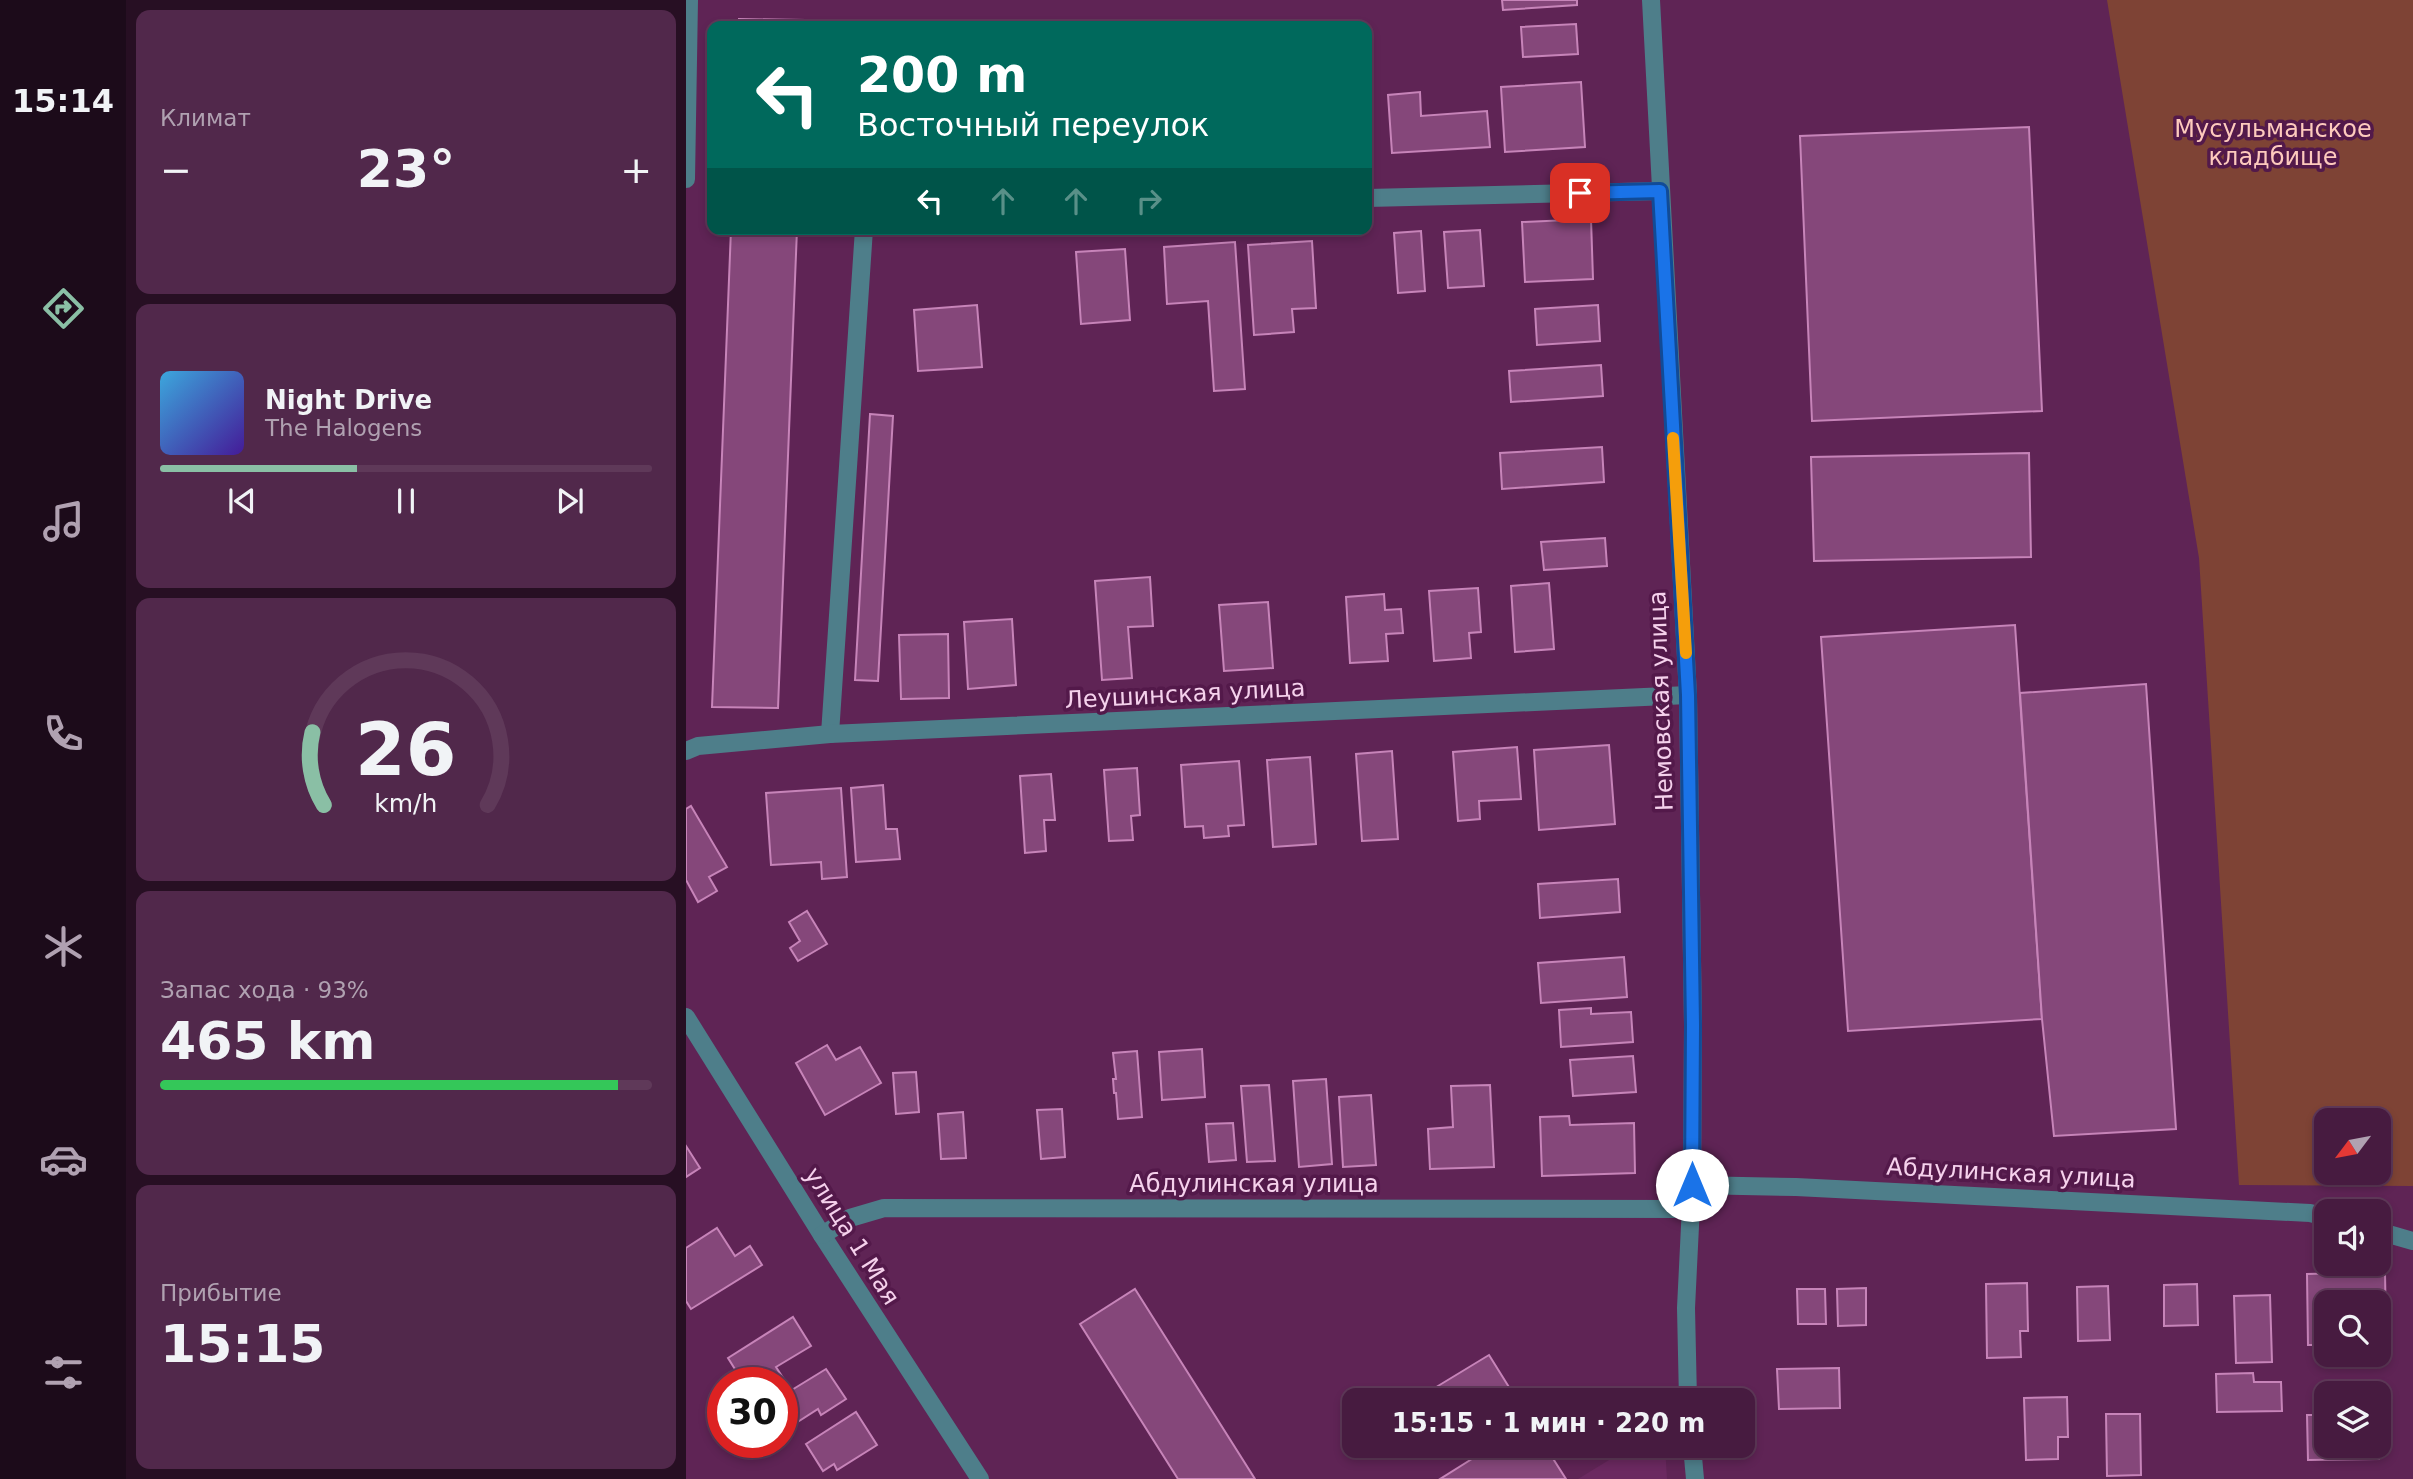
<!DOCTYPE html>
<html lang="ru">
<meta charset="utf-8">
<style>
body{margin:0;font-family:"DejaVu Sans",sans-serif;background:#51284b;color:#f1f3f6;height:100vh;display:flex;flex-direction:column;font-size:26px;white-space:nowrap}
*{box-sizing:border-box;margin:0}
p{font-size:23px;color:#b0a1b1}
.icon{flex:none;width:38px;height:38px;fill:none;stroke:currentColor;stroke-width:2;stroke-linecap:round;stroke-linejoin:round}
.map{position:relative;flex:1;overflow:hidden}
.drawer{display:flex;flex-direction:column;gap:10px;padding:10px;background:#270f23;width:560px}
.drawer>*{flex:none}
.guide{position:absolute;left:21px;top:21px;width:665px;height:214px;border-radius:14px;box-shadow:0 4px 10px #0003,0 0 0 2px #5f3959;background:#00695c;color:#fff;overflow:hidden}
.needle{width:46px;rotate:238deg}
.buttons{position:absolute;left:1628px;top:1108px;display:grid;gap:14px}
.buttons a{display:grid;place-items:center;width:77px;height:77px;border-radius:14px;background:#471b40;box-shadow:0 4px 10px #0003,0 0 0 2px #5f3959;font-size:35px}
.speed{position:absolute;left:21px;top:1367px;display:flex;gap:14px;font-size:35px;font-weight:700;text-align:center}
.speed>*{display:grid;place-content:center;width:91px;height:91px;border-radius:50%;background:#471b40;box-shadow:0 4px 10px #0003,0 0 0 2px #5f3959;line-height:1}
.speed .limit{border:10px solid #d22;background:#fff;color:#111}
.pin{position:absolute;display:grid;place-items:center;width:60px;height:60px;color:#fff;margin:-30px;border-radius:14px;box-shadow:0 4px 10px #0006}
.me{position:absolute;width:77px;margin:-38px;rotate:0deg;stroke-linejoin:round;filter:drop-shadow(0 0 5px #0008)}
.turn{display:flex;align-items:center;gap:24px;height:147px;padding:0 35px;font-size:32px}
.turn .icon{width:91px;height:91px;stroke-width:2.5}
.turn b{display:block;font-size:49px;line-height:60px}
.lanes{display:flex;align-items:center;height:66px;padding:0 35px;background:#0003;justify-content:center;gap:35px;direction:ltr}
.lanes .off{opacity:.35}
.big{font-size:52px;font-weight:800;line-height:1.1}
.drawer .card{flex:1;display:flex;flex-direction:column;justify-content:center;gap:10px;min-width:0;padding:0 24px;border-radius:14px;background:#51284b}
.drawer .dial{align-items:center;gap:0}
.dial svg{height:182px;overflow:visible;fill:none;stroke:#5f3959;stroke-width:7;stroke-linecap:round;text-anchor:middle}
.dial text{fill:#f1f3f6;stroke:none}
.song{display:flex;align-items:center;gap:21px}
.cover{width:84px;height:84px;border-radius:10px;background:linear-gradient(135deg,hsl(200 70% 55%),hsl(260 70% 35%))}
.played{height:7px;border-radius:4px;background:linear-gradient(90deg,#8abfa5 40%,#5f3959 40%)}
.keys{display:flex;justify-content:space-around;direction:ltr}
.heat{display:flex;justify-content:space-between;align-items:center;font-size:38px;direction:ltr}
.charge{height:10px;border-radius:5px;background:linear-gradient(90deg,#34c759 93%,#5f3959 0)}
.trip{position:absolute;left:656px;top:1388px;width:413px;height:70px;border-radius:14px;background:#471b40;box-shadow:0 4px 10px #0003,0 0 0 2px #5f3959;font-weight:800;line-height:70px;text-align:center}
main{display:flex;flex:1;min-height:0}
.dock{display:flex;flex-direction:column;width:126px;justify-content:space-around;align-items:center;background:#1c0b1a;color:#b0a1b1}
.dock .icon{width:49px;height:49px}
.dock .active{color:#8abfa5}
.dock b{font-size:32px;color:#f1f3f6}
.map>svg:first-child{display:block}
.built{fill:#6b2960}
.green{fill:#7e4335;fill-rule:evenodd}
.building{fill:#85477a;stroke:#c784b9;stroke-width:2}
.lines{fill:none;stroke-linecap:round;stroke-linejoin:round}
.minor{stroke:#4e7e8a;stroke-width:18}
.route-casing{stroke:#114b97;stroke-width:18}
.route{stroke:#1a73e8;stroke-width:12}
.slow{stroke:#f59e0b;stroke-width:12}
.labels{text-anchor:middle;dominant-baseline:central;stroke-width:7;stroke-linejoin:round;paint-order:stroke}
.park-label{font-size:24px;fill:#fdcabd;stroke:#53194a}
.street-label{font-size:24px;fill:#f5d1ec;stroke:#53194a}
</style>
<main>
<nav class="dock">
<b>15:14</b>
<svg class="icon active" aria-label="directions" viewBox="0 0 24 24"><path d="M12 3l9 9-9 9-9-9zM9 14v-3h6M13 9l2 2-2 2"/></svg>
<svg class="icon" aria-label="music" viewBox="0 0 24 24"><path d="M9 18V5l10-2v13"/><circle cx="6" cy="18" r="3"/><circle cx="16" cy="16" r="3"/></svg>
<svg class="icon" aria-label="phone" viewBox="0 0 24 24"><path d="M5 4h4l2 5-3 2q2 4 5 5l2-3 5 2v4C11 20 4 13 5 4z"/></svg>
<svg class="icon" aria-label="climate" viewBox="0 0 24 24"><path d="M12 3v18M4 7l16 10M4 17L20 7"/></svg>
<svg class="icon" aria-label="car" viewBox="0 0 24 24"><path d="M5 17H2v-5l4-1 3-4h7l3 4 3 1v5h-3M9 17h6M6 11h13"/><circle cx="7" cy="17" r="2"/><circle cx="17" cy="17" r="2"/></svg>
<svg class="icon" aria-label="filters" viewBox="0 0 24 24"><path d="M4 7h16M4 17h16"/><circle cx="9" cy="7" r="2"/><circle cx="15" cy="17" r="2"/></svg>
</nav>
<section class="drawer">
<div class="card"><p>Климат</p>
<div class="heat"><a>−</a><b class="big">23°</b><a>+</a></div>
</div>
<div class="card">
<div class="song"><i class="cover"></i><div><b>Night Drive</b><p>The Halogens</p></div></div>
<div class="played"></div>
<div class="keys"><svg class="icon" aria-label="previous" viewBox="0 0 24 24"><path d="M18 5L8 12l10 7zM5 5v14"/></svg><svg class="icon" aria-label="pause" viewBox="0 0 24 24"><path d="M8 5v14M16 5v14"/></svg><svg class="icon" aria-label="next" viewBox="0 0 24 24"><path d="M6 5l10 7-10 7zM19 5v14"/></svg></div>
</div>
<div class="card dial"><svg viewBox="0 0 100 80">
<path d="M14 69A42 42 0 1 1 86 69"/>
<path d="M14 69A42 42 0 0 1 9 37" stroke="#8abfa5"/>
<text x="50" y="56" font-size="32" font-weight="700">26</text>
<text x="50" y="72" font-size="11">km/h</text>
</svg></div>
<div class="card"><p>Запас хода · 93%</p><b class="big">465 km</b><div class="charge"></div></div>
<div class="card"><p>Прибытие</p><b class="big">15:15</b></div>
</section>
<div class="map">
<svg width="1727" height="1479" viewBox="0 0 1727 1479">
<rect width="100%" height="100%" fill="#5f2455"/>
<path class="built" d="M946,1446H979L981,1479H892Z"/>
<path class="green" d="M1421,0H1727V1186L1553,1185L1513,558ZM1640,1120H1692V1172H1640Z"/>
<g class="building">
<path d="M816,0H891V5L817,10Z"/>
<path d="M53,19L119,20V26H53Z"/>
<path d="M890,24L892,54L837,57L835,27Z"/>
<path d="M895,82L899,147L819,152L815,87Z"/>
<path d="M734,92L735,116L801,111L804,147L706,153L702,95Z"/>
<path d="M1343,127L1356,411L1126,421L1114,136Z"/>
<path d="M905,219L907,279L839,282L836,222Z"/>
<path d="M45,229H111L92,708L26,707Z"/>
<path d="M794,230L798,286L762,288L758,232Z"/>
<path d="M735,231L739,291L712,293L708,233Z"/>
<path d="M626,241L630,308L606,309L608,332L568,335L562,245Z"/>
<path d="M549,242L559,389L528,391L522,301L481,304L478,247Z"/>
<path d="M439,249L444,320L395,324L390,252Z"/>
<path d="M291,305L296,367L232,371L228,310Z"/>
<path d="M912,305L914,341L851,345L849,309Z"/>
<path d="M915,365L917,396L825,402L823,371Z"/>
<path d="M184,414L207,416L192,681L169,680Z"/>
<path d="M916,447L918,482L816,489L814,453Z"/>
<path d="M1343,453L1345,557L1128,561L1125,457Z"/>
<path d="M919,538L921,566L858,570L855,542Z"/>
<path d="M464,577L467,626L442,627L446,678L416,680L409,581Z"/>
<path d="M863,583L868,649L829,652L825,586Z"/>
<path d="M792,588L795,632L783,633L785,658L748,661L743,591Z"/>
<path d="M698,594L699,610L715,609L717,633L700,634L702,661L664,663L660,597Z"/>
<path d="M582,602L587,668L538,671L533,605Z"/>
<path d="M326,619L330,685L282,689L278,622Z"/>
<path d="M1329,625L1356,1019L1162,1031L1135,637Z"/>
<path d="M262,634L263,698L215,699L213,635Z"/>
<path d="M1460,684L1490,1129L1368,1136L1356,1019L1334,693Z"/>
<path d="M923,745L929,824L853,830L848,750Z"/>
<path d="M831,747L835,799L793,801L794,819L772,821L767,752Z"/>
<path d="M706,751L712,839L676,841L670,754Z"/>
<path d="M624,757L630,844L587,847L581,760Z"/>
<path d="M553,761L558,825L542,826L543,836L518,838L517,826L499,827L495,765Z"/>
<path d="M451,768L454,815L445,816L447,840L423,841L418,770Z"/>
<path d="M365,774L369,820H358L360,851L339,853L334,776Z"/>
<path d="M197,785L200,829H211L214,859L170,862L165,788Z"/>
<path d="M155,788L161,877L136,879L135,862L85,865L80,793Z"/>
<path d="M5,806L41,867L23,877L31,891L12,902L0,880V809Z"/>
<path d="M932,879L934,912L854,918L852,884Z"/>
<path d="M121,911L141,944L112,961L104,948L114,941L103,922Z"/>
<path d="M938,957L941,997L855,1003L852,963Z"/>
<path d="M905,1008V1014L945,1012L947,1042L875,1047L873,1010Z"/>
<path d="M141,1045L150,1060L174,1047L195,1083L139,1115L110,1063Z"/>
<path d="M516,1049L519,1097L476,1100L473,1052Z"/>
<path d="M451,1051L456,1117L432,1119L430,1093H428L427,1079H430L427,1053Z"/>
<path d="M947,1056L950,1092L887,1096L884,1060Z"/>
<path d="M230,1072L233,1112L210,1114L207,1073Z"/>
<path d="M640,1079L646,1164L613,1167L607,1081Z"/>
<path d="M583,1085L589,1161L561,1162L555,1086Z"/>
<path d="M804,1085L808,1167L744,1169L742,1129L767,1127L765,1086Z"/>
<path d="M685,1095L690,1165L657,1167L653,1097Z"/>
<path d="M376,1109L379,1157L355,1159L351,1110Z"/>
<path d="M277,1112L280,1158L255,1159L252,1114Z"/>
<path d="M883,1116L884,1125L948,1123L949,1173L856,1176L854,1117Z"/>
<path d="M547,1123L550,1160L523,1162L520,1124Z"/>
<path d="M0,1146L14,1168L0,1177Z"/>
<path d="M31,1228L49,1256L64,1246L76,1265L5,1309L0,1301V1248Z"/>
<path d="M1699,1272L1700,1332H1692V1302H1640V1345H1622L1621,1274Z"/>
<path d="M1341,1283L1342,1331H1334L1335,1357L1301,1358L1300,1284Z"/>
<path d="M1511,1284L1512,1325L1478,1326V1285Z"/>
<path d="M1422,1286L1424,1340L1392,1341L1391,1287Z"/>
<path d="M1180,1288V1325L1152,1326L1151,1289Z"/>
<path d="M449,1289L569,1479H492L394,1324Z"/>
<path d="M1111,1289H1139L1140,1324H1112Z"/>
<path d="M1584,1295L1586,1362L1550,1363L1548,1296Z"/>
<path d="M107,1317L125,1346L90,1367L101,1384L96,1387V1382H57L42,1358Z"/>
<path d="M803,1355L831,1400H753L747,1389Z"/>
<path d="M1153,1368L1154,1408L1093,1409L1091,1369Z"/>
<path d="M140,1369L160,1399L135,1415L132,1409L96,1432V1396Z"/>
<path d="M1567,1373L1568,1382H1595L1596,1411L1531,1412L1530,1374Z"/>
<path d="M1381,1397L1382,1437H1372V1459L1340,1460L1338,1398Z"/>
<path d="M170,1412L191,1445L151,1470L148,1464L137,1471L120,1444Z"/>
<path d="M1420,1414H1454L1455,1475L1421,1476Z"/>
<path d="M1621,1415H1640V1446H1692L1693,1420V1459L1622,1460Z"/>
<path d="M782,1446H859L880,1479H754L789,1457Z"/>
</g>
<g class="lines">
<g class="minor">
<path d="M965,0L1002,695L1007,1025L1006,1185L1000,1308L1002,1400"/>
<path d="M0,179L3,0"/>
<path d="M681,198L974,191"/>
<path d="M144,734L178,229"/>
<path d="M0,751L12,746L144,734L1002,695"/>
<path d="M0,1017L136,1235L294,1479"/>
<path d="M1006,1185L1110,1187L1624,1213L1640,1217"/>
<path d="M1692,1231L1727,1241"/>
<path d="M136,1235L164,1218L198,1208L1006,1209"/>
<path d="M1006,1446L1009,1479"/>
</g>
</g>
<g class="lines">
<defs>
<path id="route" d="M894,193L974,191L1002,695L1007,1025L1006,1185"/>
</defs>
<use href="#route" class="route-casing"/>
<use href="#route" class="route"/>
<path class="slow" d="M987,438L1000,653"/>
</g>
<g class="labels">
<g class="park-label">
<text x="1587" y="129">Мусульманское<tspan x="1587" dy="28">кладбище</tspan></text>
</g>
<g class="street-label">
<text transform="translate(499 694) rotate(-3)">Леушинская улица</text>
<text transform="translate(975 701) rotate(-92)">Немовская улица</text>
<text transform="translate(1325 1173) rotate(3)">Абдулинская улица</text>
<text x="568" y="1184">Абдулинская улица</text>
<text transform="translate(166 1236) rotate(58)">улица 1 Мая</text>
</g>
</g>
</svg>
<div class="buttons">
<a><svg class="needle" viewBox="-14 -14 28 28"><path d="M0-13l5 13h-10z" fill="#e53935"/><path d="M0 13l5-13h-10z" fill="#b0a1b1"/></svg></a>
<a><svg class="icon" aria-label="sound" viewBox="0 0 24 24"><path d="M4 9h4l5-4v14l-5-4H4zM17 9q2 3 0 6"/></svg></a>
<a><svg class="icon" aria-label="search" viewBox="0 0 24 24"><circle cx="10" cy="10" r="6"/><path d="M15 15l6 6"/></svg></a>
<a><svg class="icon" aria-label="layers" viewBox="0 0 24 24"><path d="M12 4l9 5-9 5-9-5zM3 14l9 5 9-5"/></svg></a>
</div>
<div class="speed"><div class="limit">30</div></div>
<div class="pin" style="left:894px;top:193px;background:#d93025"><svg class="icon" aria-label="arrive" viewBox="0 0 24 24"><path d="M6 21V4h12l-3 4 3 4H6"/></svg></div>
<svg class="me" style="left:1006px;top:1185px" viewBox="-20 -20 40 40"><circle r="19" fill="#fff"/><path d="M0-13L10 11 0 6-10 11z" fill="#1a73e8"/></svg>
<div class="trip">15:15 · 1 мин · 220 m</div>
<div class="guide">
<div class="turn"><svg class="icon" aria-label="left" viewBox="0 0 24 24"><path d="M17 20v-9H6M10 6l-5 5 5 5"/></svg><div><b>200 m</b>Восточный переулок</div></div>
<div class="lanes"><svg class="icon" aria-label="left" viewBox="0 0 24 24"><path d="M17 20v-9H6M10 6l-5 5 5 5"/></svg><svg class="icon off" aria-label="ahead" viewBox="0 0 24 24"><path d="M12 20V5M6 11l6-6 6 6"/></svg><svg class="icon off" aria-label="ahead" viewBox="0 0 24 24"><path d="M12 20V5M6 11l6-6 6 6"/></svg><svg class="icon off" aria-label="right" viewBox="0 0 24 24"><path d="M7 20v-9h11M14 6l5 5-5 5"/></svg></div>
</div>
</div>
</main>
